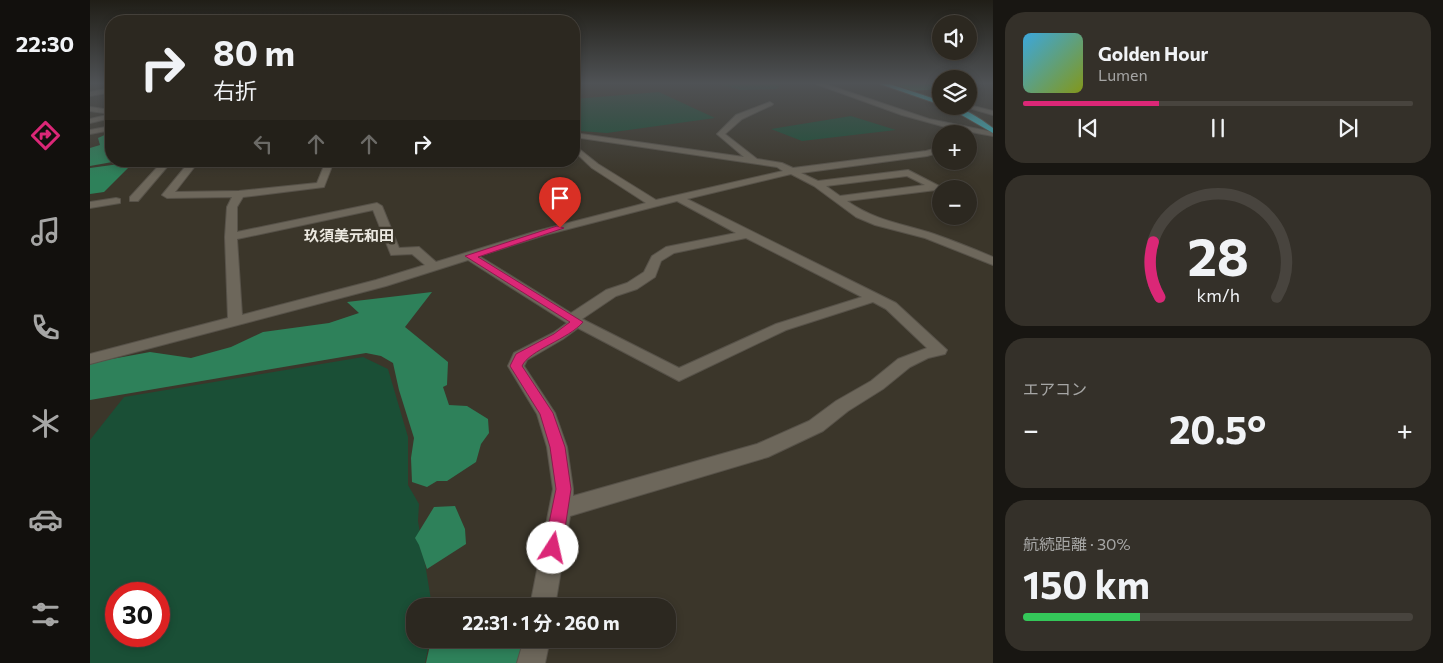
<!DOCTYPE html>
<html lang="ja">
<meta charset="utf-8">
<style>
body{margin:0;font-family:Commissioner,"Noto Sans JP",sans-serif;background:#343029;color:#f1f3f6;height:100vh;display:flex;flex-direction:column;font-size:19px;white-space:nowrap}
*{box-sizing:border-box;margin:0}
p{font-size:16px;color:#a6a6a5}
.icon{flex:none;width:28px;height:28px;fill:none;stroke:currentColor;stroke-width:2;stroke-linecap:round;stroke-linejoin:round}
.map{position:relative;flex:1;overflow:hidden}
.panel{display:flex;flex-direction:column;gap:12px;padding:12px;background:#181612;width:450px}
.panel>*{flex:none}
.banner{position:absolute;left:15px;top:15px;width:475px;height:152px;border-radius:20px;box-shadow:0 2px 8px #0003,0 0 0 1px #48443e;background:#2c2820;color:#f1f3f6;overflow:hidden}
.buttons{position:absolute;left:842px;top:15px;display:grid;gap:10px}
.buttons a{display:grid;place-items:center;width:45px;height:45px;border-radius:50%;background:#2c2820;box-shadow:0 2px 8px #0003,0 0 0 1px #48443e;font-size:25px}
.speed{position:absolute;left:15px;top:582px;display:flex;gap:10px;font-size:25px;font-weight:700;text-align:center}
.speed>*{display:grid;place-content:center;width:65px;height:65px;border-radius:50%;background:#2c2820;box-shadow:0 2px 8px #0003,0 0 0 1px #48443e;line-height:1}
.speed .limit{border:8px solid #d22;background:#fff;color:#111}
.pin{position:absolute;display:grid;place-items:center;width:42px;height:42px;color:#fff;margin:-51px -21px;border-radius:50% 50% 50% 0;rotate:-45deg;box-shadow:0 0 5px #0007}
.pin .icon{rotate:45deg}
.me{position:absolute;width:55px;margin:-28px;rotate:10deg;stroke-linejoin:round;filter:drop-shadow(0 0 4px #0008)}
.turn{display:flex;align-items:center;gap:18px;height:105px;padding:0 25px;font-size:22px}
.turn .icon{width:65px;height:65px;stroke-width:2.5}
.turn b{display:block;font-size:35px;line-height:42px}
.lanes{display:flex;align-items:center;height:48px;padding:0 25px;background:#0003;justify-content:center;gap:25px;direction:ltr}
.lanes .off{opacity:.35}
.big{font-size:38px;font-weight:700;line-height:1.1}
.panel .card{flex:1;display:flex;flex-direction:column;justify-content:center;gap:8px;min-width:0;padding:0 18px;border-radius:20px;background:#343029}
.panel .dial{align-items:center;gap:0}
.dial svg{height:130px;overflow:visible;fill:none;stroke:#48443e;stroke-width:7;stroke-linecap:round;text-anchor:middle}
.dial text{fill:#f1f3f6;stroke:none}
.song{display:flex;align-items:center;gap:15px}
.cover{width:60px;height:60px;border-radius:8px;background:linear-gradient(135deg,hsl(200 70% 55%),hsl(70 70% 35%))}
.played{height:5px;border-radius:2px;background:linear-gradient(90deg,#db2777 35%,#48443e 35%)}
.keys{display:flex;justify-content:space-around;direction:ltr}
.heat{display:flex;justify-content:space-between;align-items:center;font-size:28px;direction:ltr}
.charge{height:8px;border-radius:4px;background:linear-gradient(90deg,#34c759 30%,#48443e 0)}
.trip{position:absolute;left:316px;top:598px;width:270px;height:50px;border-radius:20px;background:#2c2820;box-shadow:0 2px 8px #0003,0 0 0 1px #48443e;font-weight:700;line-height:50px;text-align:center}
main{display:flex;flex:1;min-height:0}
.tabs{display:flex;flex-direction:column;width:90px;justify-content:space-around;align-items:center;background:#12100d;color:#a6a6a5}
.tabs .icon{width:35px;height:35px}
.tabs .active{color:#db2777}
.tabs b{font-size:22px;color:#f1f3f6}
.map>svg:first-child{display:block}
.green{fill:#1a4f36;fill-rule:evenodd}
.forest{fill:#2e815a}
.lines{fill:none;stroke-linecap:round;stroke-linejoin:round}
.minor-casing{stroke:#575249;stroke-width:2}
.highway-casing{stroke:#575249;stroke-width:2}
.minor{fill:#6d675b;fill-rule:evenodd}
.highway{fill:#3ec1cb;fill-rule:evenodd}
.route{fill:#db2777;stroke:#8e194d}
.labels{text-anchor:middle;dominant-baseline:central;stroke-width:5;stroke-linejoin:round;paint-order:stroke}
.far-quarter-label{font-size:15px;font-weight:bold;fill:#ece9e1;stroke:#3b362a}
</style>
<main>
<nav class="tabs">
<b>22:30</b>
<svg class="icon active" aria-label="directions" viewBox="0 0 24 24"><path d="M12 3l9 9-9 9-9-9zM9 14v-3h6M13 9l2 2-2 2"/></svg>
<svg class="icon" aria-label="music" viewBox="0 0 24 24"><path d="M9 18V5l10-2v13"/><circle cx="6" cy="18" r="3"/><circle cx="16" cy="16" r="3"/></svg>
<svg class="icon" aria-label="phone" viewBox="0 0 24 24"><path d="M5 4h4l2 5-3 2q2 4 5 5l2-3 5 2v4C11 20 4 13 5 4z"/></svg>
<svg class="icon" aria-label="climate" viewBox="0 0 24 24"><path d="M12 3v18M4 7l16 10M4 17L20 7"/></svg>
<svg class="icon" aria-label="car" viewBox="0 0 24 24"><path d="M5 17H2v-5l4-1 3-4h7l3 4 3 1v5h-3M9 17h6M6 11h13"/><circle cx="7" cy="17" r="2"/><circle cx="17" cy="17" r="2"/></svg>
<svg class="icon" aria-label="filters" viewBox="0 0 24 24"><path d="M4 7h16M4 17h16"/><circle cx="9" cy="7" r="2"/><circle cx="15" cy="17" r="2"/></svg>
</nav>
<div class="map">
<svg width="903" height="663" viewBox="0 0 903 663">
<rect width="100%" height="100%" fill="#3b362a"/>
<g class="green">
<path d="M628,84H690L687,89L651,90Z"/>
<path d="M569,92L625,118L517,133L490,131L484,126V99Z"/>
<path d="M761,116L806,130L712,141L681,129Z"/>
<path d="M273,357L298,369L318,437V485L329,504L328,521L342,606H325V639H340L335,663H0V440L34,397ZM26,594H69V636H26Z"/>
</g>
<g class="forest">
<path d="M798,84H851V89L819,91Z"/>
<path d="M21,132V161H28L0,166V148L10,145L8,138Z"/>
<path d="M44,162L14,192L0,194V168Z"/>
<path d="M342,292L315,327L358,362L357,385L353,387L359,405L377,406L398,419L399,433L391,444L386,462L357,481H347L337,487L322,482L321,458L324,438L309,390L303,363L291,356L276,353L0,400V363L60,352L101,358L141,347L173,332L239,323L269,313L257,302Z"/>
<path d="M365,506L375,529L376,544L337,569L329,545L325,538L344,507Z"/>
<path d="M345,639H447L441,663H336L340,645Z"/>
</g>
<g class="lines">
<defs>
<g id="minor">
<path d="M726,84H735L839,119L903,132V136L859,128L812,115Z"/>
<path d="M21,88V92L0,96V92Z"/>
<path d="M680,102L683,104L682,105L652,119L635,134L667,159L692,163L703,168L836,151L851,147V152L837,156L711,173L728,181L818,170L851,187L846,190L757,201C788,222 811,223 844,234C864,241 884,249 903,257V265L835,238L785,225L766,217L724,186L701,174L597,199L806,303L857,350L855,354L838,358L820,367L793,389L758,411L733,431L678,457L480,516L465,606H440L463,489L457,447L447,414L418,366L424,353L463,333L477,323L378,260L296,286L0,364V354L138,318L135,237L137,207L142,197L77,198L72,195L100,161H109L85,192L149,191L227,183L236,161H244L234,187L153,197L147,207V232L287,203L292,206L309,248L329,247L346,262L447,231L556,203L502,168L484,151V145L508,164L566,200L693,171L687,167L484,137V133L654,157L627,134L646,115ZM817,176L835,185L750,196L736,186ZM587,201L646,233L576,247L562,256L554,272L537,283L516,290L481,313L389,256L455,235ZM283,210L301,255L322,254L335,265L286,280L152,315L147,239ZM656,238L772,297L686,324L589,368L492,319L526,296L547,289L565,277L571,261L584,253ZM783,302L796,309L837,348L808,359L781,381L746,401L719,421L667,444L483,496V489L477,447L465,413L434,366L437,360L473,339L488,328L589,381L696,330Z"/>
<path d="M879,105L903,111V115L872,106Z"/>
<path d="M0,107L21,110V118L0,123V119L21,114L0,111Z"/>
<path d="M21,126V130L0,134V130Z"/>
<path d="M73,161H82L48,201H40V197Z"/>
<path d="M26,198L30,199V203L0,208V202Z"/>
<path d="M434,639H460L455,663H427Z"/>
</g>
<g id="highway">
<path d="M790,84H800L851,101V105Z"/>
<path d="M856,106C873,106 889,118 903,128V133Z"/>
</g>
</defs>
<use href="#minor" class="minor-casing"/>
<use href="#highway" class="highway-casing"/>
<use href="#minor" class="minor"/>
<use href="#highway" class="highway"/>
</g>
<linearGradient id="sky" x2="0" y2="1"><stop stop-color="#201e17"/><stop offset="0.47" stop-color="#4f5255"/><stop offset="1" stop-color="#4f5255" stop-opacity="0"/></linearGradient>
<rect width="903" height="177" fill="url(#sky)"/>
<path class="route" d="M467,226L474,228L388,257L493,322C479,339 439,350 432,366L463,413L475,447L481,489L472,548L469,554L463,556L457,554L454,548L466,489L460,447L450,414L420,366L426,354L464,334L480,322L375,256Z"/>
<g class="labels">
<g class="far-quarter-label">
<text x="259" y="235">玖須美元和田</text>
</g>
</g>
</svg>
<div class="buttons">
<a><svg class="icon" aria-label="sound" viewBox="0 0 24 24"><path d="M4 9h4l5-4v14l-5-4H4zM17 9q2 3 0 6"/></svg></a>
<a><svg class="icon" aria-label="layers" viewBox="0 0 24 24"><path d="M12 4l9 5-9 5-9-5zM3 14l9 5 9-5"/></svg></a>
<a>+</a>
<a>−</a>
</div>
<div class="speed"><div class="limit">30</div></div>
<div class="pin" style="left:470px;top:228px;background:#d93025"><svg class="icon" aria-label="arrive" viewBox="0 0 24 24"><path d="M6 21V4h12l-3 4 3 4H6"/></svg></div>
<svg class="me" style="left:463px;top:548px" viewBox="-20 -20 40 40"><circle r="19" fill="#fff"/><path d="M0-13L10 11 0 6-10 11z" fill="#db2777"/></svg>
<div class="trip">22:31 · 1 分 · 260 m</div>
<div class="banner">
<div class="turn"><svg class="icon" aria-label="right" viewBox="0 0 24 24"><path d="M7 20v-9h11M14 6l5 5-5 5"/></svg><div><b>80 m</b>右折</div></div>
<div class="lanes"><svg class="icon off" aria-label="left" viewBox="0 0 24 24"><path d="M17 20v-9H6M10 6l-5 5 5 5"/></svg><svg class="icon off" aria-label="ahead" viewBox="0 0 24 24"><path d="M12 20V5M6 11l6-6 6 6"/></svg><svg class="icon off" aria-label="ahead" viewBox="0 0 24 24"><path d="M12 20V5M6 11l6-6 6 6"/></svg><svg class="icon" aria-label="right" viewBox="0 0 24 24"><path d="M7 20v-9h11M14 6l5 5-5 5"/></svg></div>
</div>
</div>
<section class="panel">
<div class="card">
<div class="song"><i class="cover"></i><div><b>Golden Hour</b><p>Lumen</p></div></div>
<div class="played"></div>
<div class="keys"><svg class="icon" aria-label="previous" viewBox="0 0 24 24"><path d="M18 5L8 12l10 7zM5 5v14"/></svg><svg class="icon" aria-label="pause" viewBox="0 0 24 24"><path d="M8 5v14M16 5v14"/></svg><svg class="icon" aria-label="next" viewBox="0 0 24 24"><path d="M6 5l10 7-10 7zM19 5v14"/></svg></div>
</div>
<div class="card dial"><svg viewBox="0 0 100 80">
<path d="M14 69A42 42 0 1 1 86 69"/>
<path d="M14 69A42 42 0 0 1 10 35" stroke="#db2777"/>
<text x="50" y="56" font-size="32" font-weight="700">28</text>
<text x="50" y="72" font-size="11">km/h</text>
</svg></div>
<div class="card"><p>エアコン</p>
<div class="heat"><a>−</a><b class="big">20.5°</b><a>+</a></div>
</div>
<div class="card"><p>航続距離 · 30%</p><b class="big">150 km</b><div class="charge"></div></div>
</section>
</main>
